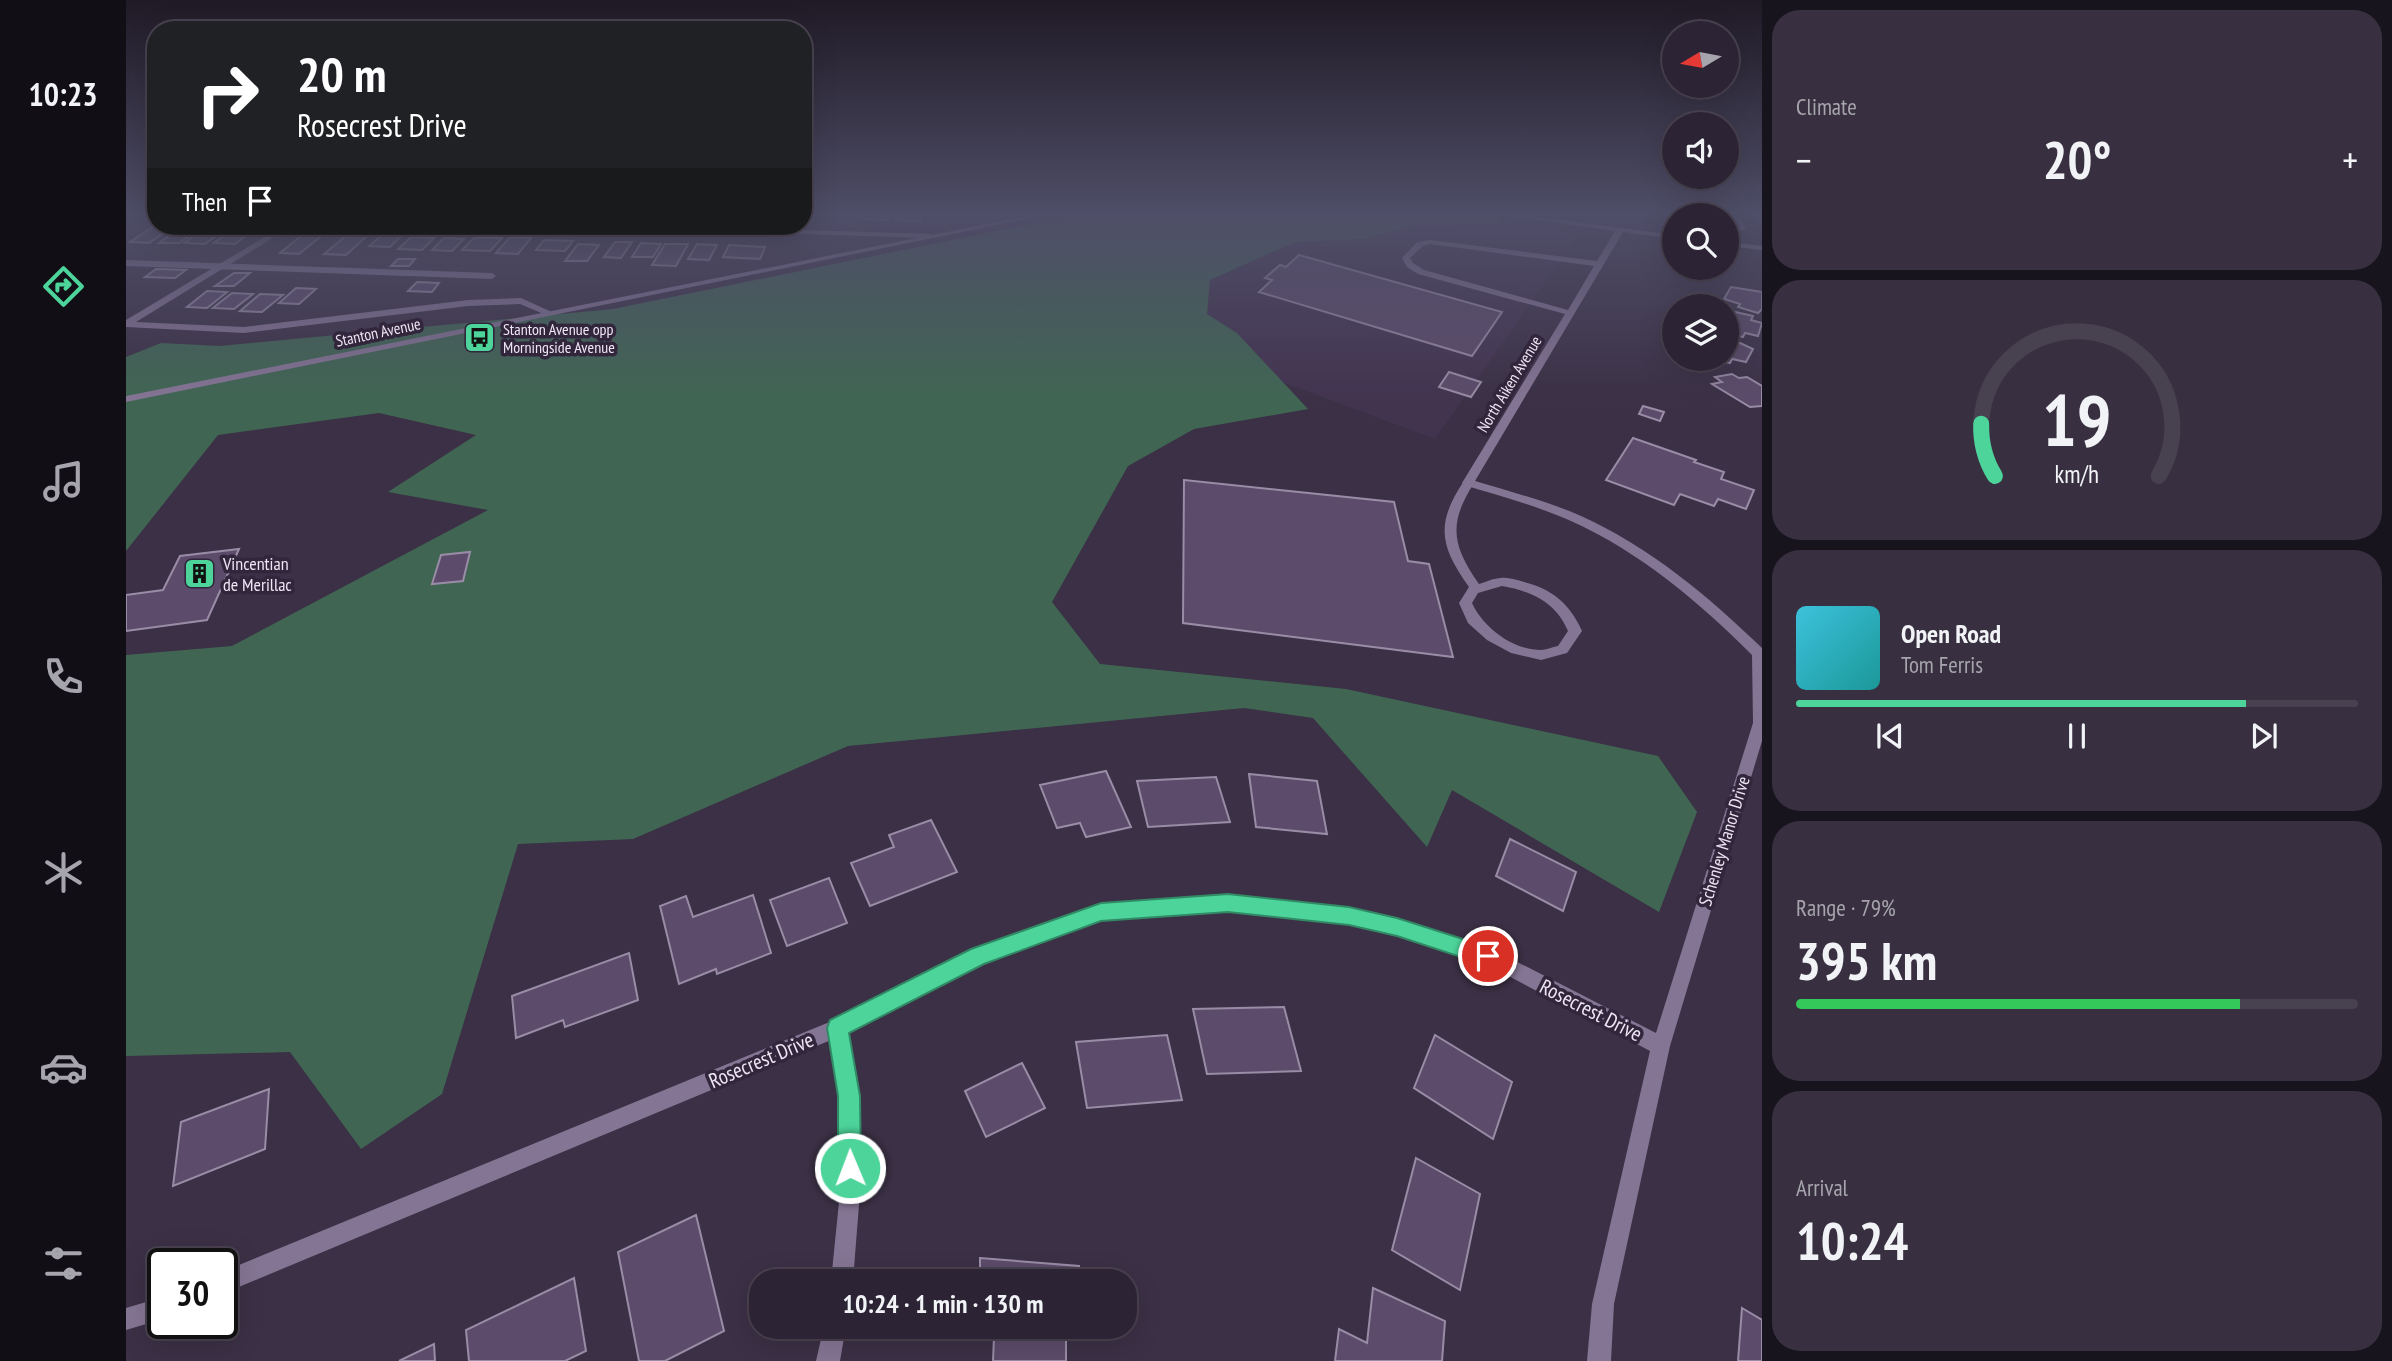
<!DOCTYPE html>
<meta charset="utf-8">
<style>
body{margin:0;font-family:"PT Sans Narrow",sans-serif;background:#383040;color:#f1f3f6;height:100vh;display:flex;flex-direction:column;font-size:26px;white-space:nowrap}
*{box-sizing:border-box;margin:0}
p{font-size:23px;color:#a6a4ac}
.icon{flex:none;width:38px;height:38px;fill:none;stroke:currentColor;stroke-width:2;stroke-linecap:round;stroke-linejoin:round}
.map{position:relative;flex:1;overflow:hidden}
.sheet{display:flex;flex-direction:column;gap:10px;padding:10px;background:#18141d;width:630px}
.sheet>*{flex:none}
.guide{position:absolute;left:21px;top:21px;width:665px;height:214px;border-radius:28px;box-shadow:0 7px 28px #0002,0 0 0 2px #48414f;background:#202124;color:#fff;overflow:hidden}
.needle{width:46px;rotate:260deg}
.controls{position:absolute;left:1536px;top:21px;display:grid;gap:14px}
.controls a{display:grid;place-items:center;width:77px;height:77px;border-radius:50%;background:#2c2434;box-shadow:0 7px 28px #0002,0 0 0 2px #48414f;font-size:35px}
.speed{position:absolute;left:21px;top:1248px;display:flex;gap:14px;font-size:35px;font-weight:700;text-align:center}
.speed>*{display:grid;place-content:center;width:91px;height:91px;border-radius:50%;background:#2c2434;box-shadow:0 7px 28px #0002,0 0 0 2px #48414f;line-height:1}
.speed .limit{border:4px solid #111;border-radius:10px;background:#fff;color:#111}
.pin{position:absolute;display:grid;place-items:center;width:60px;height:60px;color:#fff;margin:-30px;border:4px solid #fff;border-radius:50%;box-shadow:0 2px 7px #0007}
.me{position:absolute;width:77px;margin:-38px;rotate:359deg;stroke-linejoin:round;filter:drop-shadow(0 0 5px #0008)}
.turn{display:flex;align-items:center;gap:24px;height:147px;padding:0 35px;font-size:32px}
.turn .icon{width:91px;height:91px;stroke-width:2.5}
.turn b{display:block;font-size:49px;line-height:60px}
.then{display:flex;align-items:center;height:66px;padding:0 35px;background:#0003;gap:14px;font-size:26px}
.big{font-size:52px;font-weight:700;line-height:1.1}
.sheet .tile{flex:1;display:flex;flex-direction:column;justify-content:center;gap:10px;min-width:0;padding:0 24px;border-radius:28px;background:#383040}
.sheet .dial{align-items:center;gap:0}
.dial svg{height:182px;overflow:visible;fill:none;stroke:#48414f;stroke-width:7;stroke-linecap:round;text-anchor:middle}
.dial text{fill:#f1f3f6;stroke:none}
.song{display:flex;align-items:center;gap:21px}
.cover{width:84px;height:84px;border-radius:10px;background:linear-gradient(135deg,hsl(190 70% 55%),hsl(180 70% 35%))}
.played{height:7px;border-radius:4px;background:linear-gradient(90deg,#4cd49b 80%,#48414f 80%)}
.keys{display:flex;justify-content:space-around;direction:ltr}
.heat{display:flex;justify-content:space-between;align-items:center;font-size:38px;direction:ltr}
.charge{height:10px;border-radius:5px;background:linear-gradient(90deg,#34c759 79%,#48414f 0)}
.trip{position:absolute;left:623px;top:1269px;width:388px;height:70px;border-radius:28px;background:#2c2434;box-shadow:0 7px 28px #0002,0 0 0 2px #48414f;font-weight:700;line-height:70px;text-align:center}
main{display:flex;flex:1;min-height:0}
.tabs{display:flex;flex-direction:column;width:126px;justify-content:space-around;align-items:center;background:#120e15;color:#a6a4ac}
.tabs .icon{width:49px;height:49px}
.tabs .selected{color:#4cd49b}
.tabs b{font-size:32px;color:#f1f3f6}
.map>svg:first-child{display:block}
.built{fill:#42334f}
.forest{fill:#406653}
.building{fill:#5c4b6a;stroke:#998ca6;stroke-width:2}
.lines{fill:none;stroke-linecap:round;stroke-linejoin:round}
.service{fill:#857594;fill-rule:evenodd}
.minor{fill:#857594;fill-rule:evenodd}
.tertiary{fill:#857594;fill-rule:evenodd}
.route{fill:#4cd49b;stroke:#318a65;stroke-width:2}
.labels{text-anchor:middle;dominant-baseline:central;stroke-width:7;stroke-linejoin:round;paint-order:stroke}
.far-poi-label{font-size:16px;fill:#ede6f4;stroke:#31263b;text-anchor:start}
.far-street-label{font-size:16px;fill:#ede6f4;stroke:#31263b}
.poi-label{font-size:18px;fill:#ede6f4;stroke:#31263b;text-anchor:start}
.street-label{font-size:18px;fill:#ede6f4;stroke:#31263b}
.near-street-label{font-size:21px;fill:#ede6f4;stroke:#31263b}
</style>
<main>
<nav class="tabs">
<b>10:23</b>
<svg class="icon selected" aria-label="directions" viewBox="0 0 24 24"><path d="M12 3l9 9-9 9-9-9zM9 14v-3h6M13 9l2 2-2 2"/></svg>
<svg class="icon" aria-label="music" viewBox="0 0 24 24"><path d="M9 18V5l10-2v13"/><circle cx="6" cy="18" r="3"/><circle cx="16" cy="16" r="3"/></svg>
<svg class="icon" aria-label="phone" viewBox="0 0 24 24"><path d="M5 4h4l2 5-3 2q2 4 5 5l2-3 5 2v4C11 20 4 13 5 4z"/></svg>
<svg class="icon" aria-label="climate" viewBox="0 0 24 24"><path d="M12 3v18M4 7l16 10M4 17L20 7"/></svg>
<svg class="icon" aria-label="car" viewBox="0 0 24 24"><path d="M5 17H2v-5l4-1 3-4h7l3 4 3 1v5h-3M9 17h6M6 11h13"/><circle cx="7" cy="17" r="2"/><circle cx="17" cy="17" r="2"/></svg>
<svg class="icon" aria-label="filters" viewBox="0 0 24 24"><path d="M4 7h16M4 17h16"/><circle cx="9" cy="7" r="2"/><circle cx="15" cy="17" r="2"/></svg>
</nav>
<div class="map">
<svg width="1636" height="1361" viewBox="0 0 1636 1361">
<rect width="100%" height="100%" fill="#3b3045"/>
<path class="built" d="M1373,223L1453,234L1309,439L1156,382L1111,333L1081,314L1084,280L1169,242L1237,239L1287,226Z"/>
<path class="forest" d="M954,214H1373V223L1287,226L1237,239L1169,242L1084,280L1081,314L1111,333L1182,409L1068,429L1002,466L926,602L974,664L1220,689L1532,756L1571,812L1533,912L1326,790L1301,847L1187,718L1118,708L722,746L507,839L392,844L316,1094L235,1149L164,1052L0,1056V655L106,646L362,510L262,492L350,435L253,413L92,435L0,551V357L35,343L94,346L487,309Z"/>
<g class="building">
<path d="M739,214H764L762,220L737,219Z"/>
<path d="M772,214H796L795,221L771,220Z"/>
<path d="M1584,214H1611L1618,229L1601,226V215Z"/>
<path d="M28,226L47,227L23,243L4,242Z"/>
<path d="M55,227L75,228L53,243H33Z"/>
<path d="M81,227L101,228L79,244L58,243Z"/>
<path d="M107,229L127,230L109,244L88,243Z"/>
<path d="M180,232L199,233L173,254L154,253Z"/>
<path d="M222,234H243L220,255L198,254Z"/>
<path d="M257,234H277L264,247L243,246Z"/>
<path d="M285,237L308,238L296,250L272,249Z"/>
<path d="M384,237L405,238L392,254L370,253Z"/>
<path d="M318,238L338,239L326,251L306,250Z"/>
<path d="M348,238H376L364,251L336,250Z"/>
<path d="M418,240L447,241L439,251L410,250Z"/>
<path d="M489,242H506L495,258L478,257Z"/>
<path d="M515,243L535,244L527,257H506Z"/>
<path d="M452,244L473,245L461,261H439Z"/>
<path d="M539,244H562L550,266L526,265Z"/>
<path d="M571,244L591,245L583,260L562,259Z"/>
<path d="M603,245L639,247L634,259L597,257Z"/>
<path d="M1173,255L1376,312L1346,356L1133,292L1146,280L1139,278L1154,265L1160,267Z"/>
<path d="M272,259H289L283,266H265Z"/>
<path d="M30,269L60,270L49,278L19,277Z"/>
<path d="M108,273H124L108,286H89Z"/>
<path d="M291,282L313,283L306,292L282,291Z"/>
<path d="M1605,287L1636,292V309L1632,313L1612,307L1614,304L1598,299Z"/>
<path d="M170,288L190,289L173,304L153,303Z"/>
<path d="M81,291L101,292L81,308L61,307Z"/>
<path d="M106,293L127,294L108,309L87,308Z"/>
<path d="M134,294L157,295L136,312L114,311Z"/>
<path d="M1605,311L1627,316L1625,320L1636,323L1632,336L1619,333L1617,337L1601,333V313Z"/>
<path d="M1601,337L1627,349L1620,362L1606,359L1604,363L1588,359H1601Z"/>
<path d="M1323,372L1355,382L1345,397L1313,387Z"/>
<path d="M1606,374L1613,378L1621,377L1636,386V406L1624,407L1586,384L1596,382L1589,377Z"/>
<path d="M1517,406L1538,412L1534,421L1513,414Z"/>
<path d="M1507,438L1570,460L1568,462L1598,472L1595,479L1628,490L1620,509L1592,499L1588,506L1554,494L1548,505L1480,480Z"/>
<path d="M1058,480L1268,502L1282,561L1303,564L1327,657L1057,623Z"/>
<path d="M113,549L81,620L0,631V595L37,590L54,556Z"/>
<path d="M344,552L337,581L306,584L315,555Z"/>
<path d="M980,771L1005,827L960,837L954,823L931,828L914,785Z"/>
<path d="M1123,774L1191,781L1201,834L1130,827Z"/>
<path d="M1090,777L1104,822L1022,827L1011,781Z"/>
<path d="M805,820L831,872L744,906L725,863L768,847L763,835Z"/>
<path d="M1384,839L1450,872L1437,911L1370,876Z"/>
<path d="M703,878L721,923L661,946L644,900Z"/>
<path d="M627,895L645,953L591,974L590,969L553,984L534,906L560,896L567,917Z"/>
<path d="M503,953L512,1000L439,1027L437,1020L390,1038L386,996Z"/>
<path d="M1158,1007L1175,1071L1081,1074L1067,1009Z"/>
<path d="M1041,1035L1056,1100L961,1108L950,1042Z"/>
<path d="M1309,1035L1386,1082L1367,1139L1288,1088Z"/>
<path d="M896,1063L919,1108L860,1137L839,1091Z"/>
<path d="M143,1089L139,1149L47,1186L55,1122Z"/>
<path d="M1290,1158L1354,1194L1334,1290L1266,1250Z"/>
<path d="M570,1215L598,1331L539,1361H513L492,1252Z"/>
<path d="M854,1258L953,1266V1281H854Z"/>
<path d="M448,1278L460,1351L439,1361H343L340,1330Z"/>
<path d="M1247,1288L1319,1321L1316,1361H1209L1213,1329L1241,1343Z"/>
<path d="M1616,1308L1636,1320V1361H1612Z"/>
<path d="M852,1326H955V1339L940,1338V1361H867L868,1337L852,1335Z"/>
<path d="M308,1344L309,1361H273Z"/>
</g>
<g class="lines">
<g class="service">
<path d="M0,260L366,273L370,276L366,279L0,266Z"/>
<path d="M1342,480L1348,483C1322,524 1326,545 1353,584C1360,582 1368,578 1375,578C1382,577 1391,580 1398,582C1426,589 1444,604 1456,631L1441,653L1415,660L1385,653L1361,640L1342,623L1333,603L1343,587C1314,546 1309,524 1338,481ZM1376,586C1405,591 1430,602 1442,631L1432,646C1426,647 1420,650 1415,650C1386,650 1357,627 1346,603L1352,593Z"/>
</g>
<g class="minor">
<path d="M1372,214H1391L1549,235V239L1497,232L1349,481C1385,492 1421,501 1455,516C1524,547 1582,596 1636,648V741L1544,1046L1488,1304L1485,1361H1461L1466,1304L1524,1051L1358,963L1271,935L1223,924L1102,911L975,920L857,963L722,1033L733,1095L734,1192L727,1281H705L714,1192L713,1095L705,1040L96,1294V1272L706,1021L846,950L975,904L1102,895L1223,908L1271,919L1368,950L1530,1033L1627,723L1626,655C1573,602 1514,552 1445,521C1411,506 1374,496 1338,485L1336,483L1439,314L1292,274L1281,267L1276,258L1291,242L1304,240L1471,261L1489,231ZM1304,244L1468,266L1442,310L1298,270L1287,263L1284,258L1297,246Z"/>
<path d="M157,226H166L10,322L118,327L342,300L395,298L428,313L420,315L394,304L342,306L118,333L0,327V320Z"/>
<path d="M476,226H549L804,234L808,236L804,238L480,228Z"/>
<path d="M1601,242L1636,246V250L1601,246Z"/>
<path d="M37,1297V1319L0,1330V1308Z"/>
<path d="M698,1326H720L714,1361H690Z"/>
</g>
<path class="tertiary" d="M911,214H925L0,402V396Z"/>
</g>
<linearGradient id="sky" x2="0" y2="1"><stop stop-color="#201a26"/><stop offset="0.53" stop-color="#4f4e68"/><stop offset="1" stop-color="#4f4e68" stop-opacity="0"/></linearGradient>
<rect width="1636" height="404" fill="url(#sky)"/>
<path class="route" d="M1102,894L1223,907L1271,918L1362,947L1369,950L1372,956L1369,963L1362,966L1271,936L1223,925L1102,912L975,921L858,964L723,1033L734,1096L735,1168L732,1176L724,1179L716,1176L712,1168V1096L701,1028L704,1020L845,949L975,903Z"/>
<defs>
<symbol id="bus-square" viewBox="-11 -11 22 22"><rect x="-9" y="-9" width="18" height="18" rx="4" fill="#4cd49b" stroke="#31263b"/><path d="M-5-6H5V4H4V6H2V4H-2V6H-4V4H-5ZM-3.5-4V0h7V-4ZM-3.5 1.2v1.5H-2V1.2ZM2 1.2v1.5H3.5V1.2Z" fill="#111"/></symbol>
<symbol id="building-square" viewBox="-11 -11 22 22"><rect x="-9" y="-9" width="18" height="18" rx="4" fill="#4cd49b" stroke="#31263b"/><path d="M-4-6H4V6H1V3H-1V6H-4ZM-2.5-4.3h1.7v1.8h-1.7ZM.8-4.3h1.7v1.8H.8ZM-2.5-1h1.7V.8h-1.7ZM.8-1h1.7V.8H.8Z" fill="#111"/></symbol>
</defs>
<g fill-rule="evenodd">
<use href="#bus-square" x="336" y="320" width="35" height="35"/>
<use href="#building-square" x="56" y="556" width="35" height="35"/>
</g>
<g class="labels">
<g class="far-poi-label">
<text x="377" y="329">Stanton Avenue opp<tspan x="377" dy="18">Morningside Avenue</tspan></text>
</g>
<g class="far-street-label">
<text transform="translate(252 332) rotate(-12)">Stanton Avenue</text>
<text transform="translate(1383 384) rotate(-59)">North Aiken Avenue</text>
</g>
<g class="poi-label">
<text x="97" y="563">Vincentian<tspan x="97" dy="21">de Merillac</tspan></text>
</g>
<g class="street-label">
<text transform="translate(1598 841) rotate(-73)">Schenley Manor Drive</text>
</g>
<g class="near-street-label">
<text transform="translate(1465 1010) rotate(27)">Rosecrest Drive</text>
<text transform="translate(635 1060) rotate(-23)">Rosecrest Drive</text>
</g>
</g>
</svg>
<div class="controls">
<a><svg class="needle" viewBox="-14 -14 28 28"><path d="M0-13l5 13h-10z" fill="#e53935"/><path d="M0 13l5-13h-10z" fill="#a6a4ac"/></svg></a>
<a><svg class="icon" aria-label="sound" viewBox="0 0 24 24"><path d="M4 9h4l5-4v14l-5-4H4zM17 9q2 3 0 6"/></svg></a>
<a><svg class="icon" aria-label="search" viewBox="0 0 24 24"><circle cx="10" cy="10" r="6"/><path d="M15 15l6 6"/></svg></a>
<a><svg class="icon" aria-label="layers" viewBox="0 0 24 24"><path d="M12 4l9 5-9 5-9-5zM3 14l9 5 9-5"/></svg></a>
</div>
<div class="speed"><div class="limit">30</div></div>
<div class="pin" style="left:1362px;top:956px;background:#d93025"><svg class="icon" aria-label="arrive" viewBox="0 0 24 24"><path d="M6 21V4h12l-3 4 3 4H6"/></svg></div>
<svg class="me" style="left:724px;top:1168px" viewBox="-20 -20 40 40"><circle r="17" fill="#4cd49b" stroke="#fff" stroke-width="3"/><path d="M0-11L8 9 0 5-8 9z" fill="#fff"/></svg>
<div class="trip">10:24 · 1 min · 130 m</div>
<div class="guide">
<div class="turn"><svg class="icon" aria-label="right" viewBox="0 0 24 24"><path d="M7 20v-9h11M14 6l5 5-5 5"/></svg><div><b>20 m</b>Rosecrest Drive</div></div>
<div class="then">Then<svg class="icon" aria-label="arrive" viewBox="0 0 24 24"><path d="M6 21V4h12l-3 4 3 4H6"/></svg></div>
</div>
</div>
<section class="sheet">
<div class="tile"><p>Climate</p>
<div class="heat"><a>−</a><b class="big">20°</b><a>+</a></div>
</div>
<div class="tile dial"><svg viewBox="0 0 100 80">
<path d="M14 69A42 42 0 1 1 86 69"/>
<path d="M14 69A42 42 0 0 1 8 46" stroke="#4cd49b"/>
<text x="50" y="56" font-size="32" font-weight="700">19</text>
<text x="50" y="72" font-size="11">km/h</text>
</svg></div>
<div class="tile">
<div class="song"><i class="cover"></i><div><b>Open Road</b><p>Tom Ferris</p></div></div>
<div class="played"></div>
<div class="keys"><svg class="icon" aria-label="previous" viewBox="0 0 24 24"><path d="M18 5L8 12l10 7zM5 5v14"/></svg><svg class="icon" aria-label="pause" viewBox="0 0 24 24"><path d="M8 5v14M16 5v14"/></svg><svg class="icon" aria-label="next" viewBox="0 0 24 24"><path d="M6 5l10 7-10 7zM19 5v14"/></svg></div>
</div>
<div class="tile"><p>Range · 79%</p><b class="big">395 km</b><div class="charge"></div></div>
<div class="tile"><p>Arrival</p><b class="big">10:24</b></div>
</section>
</main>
